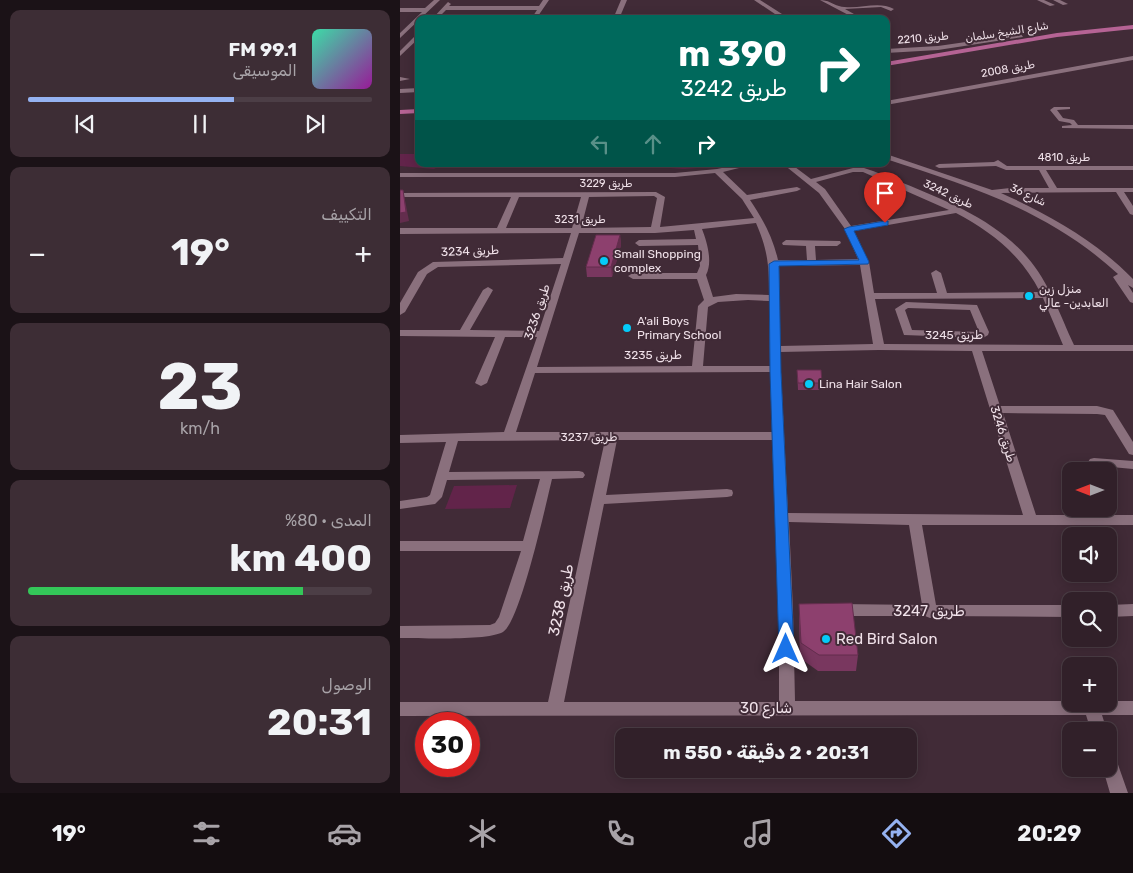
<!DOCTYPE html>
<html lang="ar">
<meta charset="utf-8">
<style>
body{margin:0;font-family:Rubik,"Noto Naskh Arabic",sans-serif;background:#3d2d35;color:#f1f3f6;direction:rtl;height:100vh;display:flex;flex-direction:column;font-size:19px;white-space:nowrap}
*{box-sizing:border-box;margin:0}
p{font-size:16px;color:#a8a3a8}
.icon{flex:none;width:28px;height:28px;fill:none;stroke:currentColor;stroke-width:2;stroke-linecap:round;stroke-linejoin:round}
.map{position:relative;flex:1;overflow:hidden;direction:ltr}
.drawer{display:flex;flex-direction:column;gap:10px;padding:10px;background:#1b1217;width:400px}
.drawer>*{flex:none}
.banner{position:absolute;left:15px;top:15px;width:475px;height:152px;border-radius:10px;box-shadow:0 2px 12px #0003,0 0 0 1px #4c3e46;direction:rtl;background:#00695c;color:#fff;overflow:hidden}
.needle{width:32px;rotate:270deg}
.controls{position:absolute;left:662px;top:462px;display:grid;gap:10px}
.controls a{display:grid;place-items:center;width:55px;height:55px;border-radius:10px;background:#312029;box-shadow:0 2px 12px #0003,0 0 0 1px #4c3e46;font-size:25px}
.speed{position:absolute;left:15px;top:712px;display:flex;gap:10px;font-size:25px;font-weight:700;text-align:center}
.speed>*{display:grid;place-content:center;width:65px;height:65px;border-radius:50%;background:#312029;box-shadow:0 2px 12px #0003,0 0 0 1px #4c3e46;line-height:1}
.speed .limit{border:8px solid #d22;background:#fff;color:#111}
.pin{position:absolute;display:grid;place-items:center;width:42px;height:42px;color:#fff;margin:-51px -21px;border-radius:50% 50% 50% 0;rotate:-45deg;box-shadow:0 0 5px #0007}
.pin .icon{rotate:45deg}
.me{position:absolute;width:55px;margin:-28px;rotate:0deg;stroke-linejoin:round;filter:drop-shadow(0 0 4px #0008)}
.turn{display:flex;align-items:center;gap:18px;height:105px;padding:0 20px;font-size:22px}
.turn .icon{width:65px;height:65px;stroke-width:2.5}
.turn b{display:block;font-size:35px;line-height:42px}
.lanes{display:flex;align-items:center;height:48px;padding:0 20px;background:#0003;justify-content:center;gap:25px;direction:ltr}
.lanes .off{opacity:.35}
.big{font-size:38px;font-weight:700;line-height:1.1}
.drawer .tile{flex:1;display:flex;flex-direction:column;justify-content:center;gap:8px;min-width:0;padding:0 18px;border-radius:10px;background:#3d2d35}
.drawer .dial{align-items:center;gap:0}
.dial b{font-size:65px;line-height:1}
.song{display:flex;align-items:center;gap:15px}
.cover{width:60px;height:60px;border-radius:8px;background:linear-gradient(135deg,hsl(160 70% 55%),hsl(300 70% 35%))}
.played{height:5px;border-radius:2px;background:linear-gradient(90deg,#95b2f1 60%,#4c3e46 60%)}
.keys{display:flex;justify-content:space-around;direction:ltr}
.heat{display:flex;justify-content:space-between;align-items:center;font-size:28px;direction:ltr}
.charge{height:8px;border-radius:4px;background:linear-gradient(90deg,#34c759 80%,#4c3e46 0)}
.trip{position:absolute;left:215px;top:728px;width:302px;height:50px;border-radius:10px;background:#312029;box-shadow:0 2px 12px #0003,0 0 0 1px #4c3e46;font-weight:700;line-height:50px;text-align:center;direction:rtl}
.tabs{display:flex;height:80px;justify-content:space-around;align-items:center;background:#140d10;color:#a8a3a8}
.tabs .icon{width:35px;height:35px}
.tabs .active{color:#95b2f1}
.tabs b{font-size:22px;color:#f1f3f6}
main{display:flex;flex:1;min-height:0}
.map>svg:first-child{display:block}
.green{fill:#62244a}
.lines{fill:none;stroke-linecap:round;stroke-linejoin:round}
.minor{fill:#8a707d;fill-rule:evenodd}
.major{fill:#b56394;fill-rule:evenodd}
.wall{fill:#79375f}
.shaded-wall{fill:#632d4d}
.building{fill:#8d406e;stroke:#632d4d}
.route{fill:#1a73e8;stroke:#114b97}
.poi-dot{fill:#04cbf9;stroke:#412b37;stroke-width:2}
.labels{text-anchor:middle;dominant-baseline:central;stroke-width:4;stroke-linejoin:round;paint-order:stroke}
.far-street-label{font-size:11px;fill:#f0e1e9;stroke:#412b37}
.street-label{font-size:12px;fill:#f0e1e9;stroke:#412b37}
.poi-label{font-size:12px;fill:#f0e1e9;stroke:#412b37;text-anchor:start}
.near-street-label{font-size:15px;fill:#f0e1e9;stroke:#412b37}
.near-poi-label{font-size:15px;fill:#f0e1e9;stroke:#412b37;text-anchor:start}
</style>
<main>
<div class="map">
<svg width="733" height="793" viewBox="0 0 733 793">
<rect width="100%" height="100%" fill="#412b37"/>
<g class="green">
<path d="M0,154H19V164H310L298,168L284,169L240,166L206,168L163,165L94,168L90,166L38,167L34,169L0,166Z"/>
<path d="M117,485L110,508L45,509L54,486Z"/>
</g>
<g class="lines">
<g class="minor">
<path d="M34,0H40L0,38V33L22,12H0V8H25Z"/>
<path d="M143,0H149L136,19H131L137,10H46L37,19H32L48,2L51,4L49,6H139Z"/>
<path d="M221,0H227L219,19H213Z"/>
<path d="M354,0H360L382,14L367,19H358L375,14Z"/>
<path d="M420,0C428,0 432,4 439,6C457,11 477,0 494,9L491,11L481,7L445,9L463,19H456Z"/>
<path d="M637,0H644L655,5L650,6Z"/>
<path d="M653,0H660L668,4L663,5Z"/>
<path d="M160,17H189L191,19H158Z"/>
<path d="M19,32V38L0,56V51Z"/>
<path d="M621,34L623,37L538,50L486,53V49L538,46Z"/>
<path d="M733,56V60L486,105V101Z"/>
<path d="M0,77L10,79L0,81Z"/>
<path d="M19,88V92L0,93V89Z"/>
<path d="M654,107H670V109L657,110L663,118L674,120L678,125H733V129L662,128V126L672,125L670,123L659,121L650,110Z"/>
<path d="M486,113L490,115V117L486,118Z"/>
<path d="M486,154L592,190L610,188H649L639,170H606L596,166L539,168L535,166L539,164L594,162L598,160L607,166H733V170H646L657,188H733V192H724L733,206V215L730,214L716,192L601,193C650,215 696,241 733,279V288L728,285L733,293V303L730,302L713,277L718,274C649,211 573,187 486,159Z"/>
<path d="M341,164H355L323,172L347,195L397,187L401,189L397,191L350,200C363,219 373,238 378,260H407L406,246L383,245L382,243L386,240L440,241L441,243L437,246H415L416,260L458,259L445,229L419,193L383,164H391L411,179L453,168H464C477,172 490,178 503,183C547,201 595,220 627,257C649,282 660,315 674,345H733V351H582L600,406H697L713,410L733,442V455L729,454L705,415L697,414L603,413L636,515H733V525H522L536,605H671V617L535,616L530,618L525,616H438L433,614L431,610L433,606L438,604L522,605L509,525L389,522L393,610L395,701H671V704H709V701H733V715H702L707,731H691L686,715L0,716V702H148L205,440L58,441L49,472L179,471L183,472L185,475L183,478L152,479C146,504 120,622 103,632C87,641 22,638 0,638V626L90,625L95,623L99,617L121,551H0V541H123L140,479L47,480L42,497L35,504L0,509V501L27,497L30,495L46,442L0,443V435L104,432L137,337H105L87,383L81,386L75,383L95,337L0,336V330H60L83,290L88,287L93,290L70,330L139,331L161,264L38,267L27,274L5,312L0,315V303L18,272L33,262L163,258L171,233L0,234V228H97L111,197H0V193L256,192L265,197L260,227L354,218L342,199L315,173L275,177H0V173H275L317,169ZM453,172H463L549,210L451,226L425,189L416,182ZM254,196L257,198L251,227L181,228L189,197ZM119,197H181L172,228H106ZM556,213C592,232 621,255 640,292L547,293L541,273L536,270L531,273L537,293H474L469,262L454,231ZM356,223C368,251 369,265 369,295L336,294L313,297L306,275C313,262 307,242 302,229ZM294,230L296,239L239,240L235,243L239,246L298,245L300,266L297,273H233L228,276L233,279H297L304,300L298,306L292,366L137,367L179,233H255ZM460,265L473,344L380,346L379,266ZM643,298L663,345L484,344L475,299ZM348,300L369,301L370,366H303L308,307L318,302ZM479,350L572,351L623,515L388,513L380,352ZM370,372L372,432H116L135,373ZM217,440H372L379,610V702H164L204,504L327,497L332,496L333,493L332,490L327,489L206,495Z"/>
<path d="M506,302L577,305L589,332L588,335L583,338L504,335L495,309ZM508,308L570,310L579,332L512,330L505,310Z"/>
<path d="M694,458L733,461V469L690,465L688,462L690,459Z"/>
<path d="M733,604V616L709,617V605Z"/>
<path d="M709,753L715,756L728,793H710L703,769H709Z"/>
</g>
<g class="major">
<path d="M733,25V29L657,37L486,66V62L657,33Z"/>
<path d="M19,109V113L0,114V110Z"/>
</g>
</g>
<g class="wall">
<path d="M220,235L221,245L212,277H187L186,267Z"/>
<path d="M397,370L422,383L421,390H398Z"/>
<path d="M399,604L458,655L456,671H418L400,658L399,619Z"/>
</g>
<g class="shaded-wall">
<path d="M3,190L9,221L0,223V213Z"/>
<path d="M220,235L221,245L212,277L211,267Z"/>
</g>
<g class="building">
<path d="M0,190H3L6,212L0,213Z"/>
<path d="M196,235H220L211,267H186Z"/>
<path d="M397,370H421L422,383H398Z"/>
<path d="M452,603L458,655H419L401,643L399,604Z"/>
</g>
<path class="route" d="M485,221H488V225L454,231L469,262L468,264L379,266L381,372L394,649L392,654L386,656L381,654L379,649L370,372L369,264L374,261L459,260L444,229L449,227Z"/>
<g class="poi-dot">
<circle cx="204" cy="261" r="5"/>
<circle cx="629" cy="296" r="5"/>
<circle cx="227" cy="328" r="5"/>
<circle cx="409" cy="384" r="5"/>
<circle cx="426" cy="639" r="5"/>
</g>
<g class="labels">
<g class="far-street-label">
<text transform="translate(607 32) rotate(-9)">شارع الشيخ سلمان</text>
<text transform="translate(523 38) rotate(-5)">طريق 2210</text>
<text transform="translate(608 69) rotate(-10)">طريق 2008</text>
<text x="664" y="157">طريق 4810</text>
<text x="206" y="183">طريق 3229</text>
<text transform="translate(548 194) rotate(25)">طريق 3242</text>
<text transform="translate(628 195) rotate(25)">شارع 36</text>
<text x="180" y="219">طريق 3231</text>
</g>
<g class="street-label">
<text transform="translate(70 251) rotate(-2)">طريق 3234</text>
<text transform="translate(137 312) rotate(-72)">طريق 3236</text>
<text x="554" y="335">طريق 3245</text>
<text x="253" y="355">طريق 3235</text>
<text transform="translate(603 434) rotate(72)">طريق 3246</text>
<text x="189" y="437">طريق 3237</text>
</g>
<g class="poi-label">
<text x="214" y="254">Small Shopping<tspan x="214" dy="14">complex</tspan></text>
<text x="639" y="289">منزل زين<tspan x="639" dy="14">العابدين- عالي</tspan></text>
<text x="237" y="321">A'ali Boys<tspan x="237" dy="14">Primary School</tspan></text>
<text x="419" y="384">Lina Hair Salon</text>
</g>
<g class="near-street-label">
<text transform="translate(161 600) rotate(-78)">طريق 3238</text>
<text x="529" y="611">طريق 3247</text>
<text x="366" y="708">شارع 30</text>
</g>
<g class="near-poi-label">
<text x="436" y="639">Red Bird Salon</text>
</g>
</g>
</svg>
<div class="controls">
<a><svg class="needle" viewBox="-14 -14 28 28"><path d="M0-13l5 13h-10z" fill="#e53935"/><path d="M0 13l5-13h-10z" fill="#a8a3a8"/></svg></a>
<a><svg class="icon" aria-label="sound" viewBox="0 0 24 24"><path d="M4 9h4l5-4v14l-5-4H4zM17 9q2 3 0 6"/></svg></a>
<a><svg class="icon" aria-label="search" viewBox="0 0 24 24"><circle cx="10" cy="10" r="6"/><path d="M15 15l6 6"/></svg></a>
<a>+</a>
<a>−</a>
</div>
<div class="speed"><div class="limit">30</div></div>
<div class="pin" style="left:485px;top:223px;background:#d93025"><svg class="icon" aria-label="arrive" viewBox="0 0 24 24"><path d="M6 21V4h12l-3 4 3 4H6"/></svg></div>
<svg class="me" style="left:386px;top:649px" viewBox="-20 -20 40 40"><path d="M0-17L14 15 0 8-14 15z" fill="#1a73e8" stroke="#fff" stroke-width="4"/></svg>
<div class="trip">20:31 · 2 دقيقة · 550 m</div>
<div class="banner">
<div class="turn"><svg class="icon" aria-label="right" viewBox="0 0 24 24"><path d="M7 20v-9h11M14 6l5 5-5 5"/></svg><div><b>390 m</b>طريق 3242</div></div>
<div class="lanes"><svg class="icon off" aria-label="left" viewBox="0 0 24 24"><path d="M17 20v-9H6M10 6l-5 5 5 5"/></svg><svg class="icon off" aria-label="ahead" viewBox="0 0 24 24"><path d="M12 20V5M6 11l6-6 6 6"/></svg><svg class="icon" aria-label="right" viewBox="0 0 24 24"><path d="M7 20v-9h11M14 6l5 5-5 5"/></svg></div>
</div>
</div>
<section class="drawer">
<div class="tile">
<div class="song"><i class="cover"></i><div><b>99.1 FM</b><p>الموسيقى</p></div></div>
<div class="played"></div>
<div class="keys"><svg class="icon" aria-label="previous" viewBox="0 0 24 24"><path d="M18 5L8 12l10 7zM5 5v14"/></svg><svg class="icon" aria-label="pause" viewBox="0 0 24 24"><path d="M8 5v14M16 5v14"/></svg><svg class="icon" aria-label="next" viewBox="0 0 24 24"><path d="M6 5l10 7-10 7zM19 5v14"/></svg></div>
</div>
<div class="tile"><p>التكييف</p>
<div class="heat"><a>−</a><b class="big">19°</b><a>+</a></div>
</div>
<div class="tile dial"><b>23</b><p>km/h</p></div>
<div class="tile"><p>المدى · 80%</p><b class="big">400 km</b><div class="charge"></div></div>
<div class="tile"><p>الوصول</p><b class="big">20:31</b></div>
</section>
</main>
<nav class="tabs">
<b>20:29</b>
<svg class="icon active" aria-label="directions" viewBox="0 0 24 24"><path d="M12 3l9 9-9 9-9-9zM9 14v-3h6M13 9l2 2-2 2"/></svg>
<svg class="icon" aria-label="music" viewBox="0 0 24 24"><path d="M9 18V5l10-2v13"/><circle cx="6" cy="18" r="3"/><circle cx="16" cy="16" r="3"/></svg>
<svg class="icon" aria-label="phone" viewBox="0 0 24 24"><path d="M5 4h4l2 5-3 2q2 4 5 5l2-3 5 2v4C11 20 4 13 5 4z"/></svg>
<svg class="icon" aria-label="climate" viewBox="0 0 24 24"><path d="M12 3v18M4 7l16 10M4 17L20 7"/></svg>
<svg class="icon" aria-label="car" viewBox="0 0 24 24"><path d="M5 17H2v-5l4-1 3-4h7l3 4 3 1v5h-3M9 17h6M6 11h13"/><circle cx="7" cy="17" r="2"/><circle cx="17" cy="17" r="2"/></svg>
<svg class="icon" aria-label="filters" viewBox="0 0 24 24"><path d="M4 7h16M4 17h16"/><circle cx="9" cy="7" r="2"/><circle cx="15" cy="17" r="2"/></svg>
<b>19°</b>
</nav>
